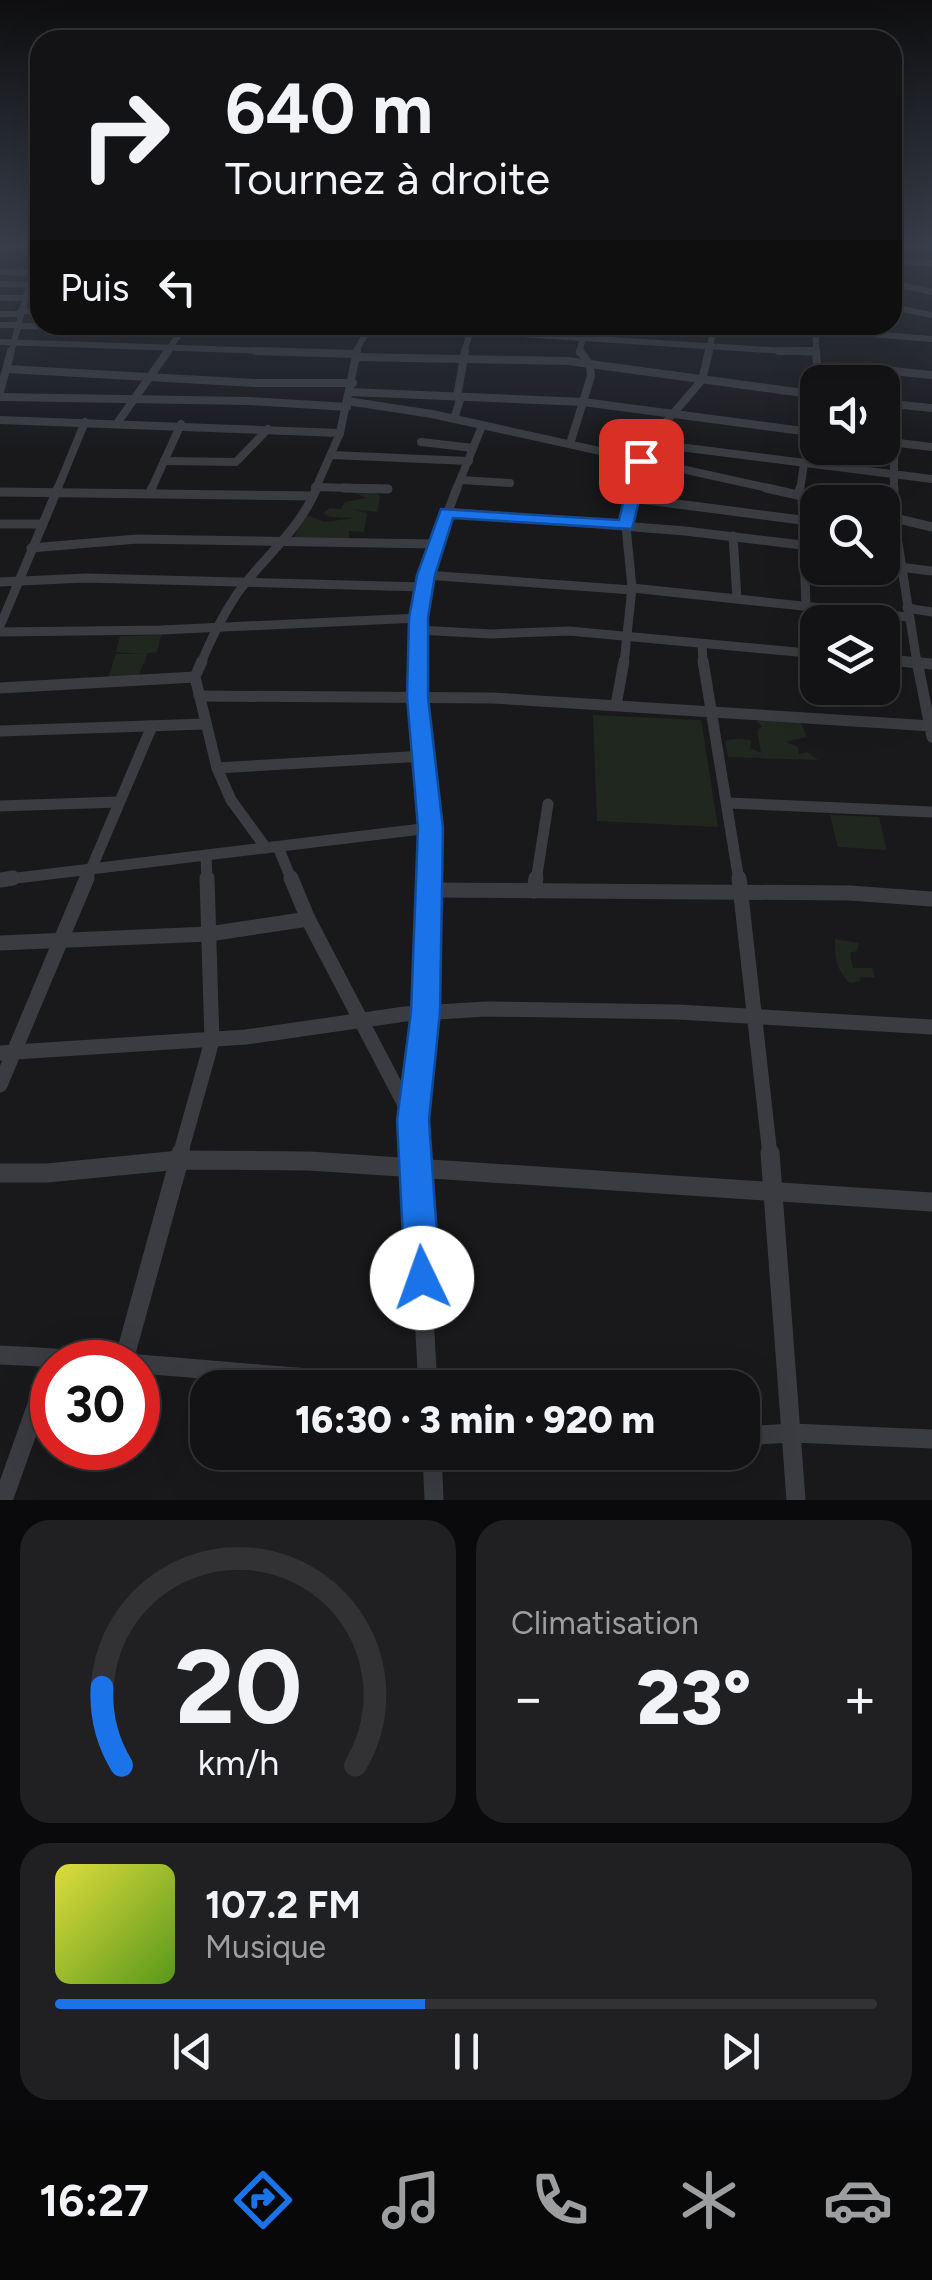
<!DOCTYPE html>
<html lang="fr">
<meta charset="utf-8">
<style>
body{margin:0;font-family:Figtree,sans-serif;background:#202022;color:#f1f3f6;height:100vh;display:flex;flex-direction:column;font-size:38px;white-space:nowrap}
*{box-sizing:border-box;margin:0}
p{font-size:32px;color:#9d9ea0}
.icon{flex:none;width:55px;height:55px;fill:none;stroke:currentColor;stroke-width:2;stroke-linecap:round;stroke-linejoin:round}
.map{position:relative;height:1500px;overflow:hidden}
.sheet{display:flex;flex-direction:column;gap:20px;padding:20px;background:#0a0a0c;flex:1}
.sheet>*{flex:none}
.hud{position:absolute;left:30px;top:30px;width:872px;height:305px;border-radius:30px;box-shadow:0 10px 40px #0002,0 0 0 2px #323234;background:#131315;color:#f1f3f6;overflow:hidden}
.controls{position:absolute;left:800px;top:365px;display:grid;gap:20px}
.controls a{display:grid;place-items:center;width:100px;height:100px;border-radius:20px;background:#131315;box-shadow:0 10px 40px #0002,0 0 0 2px #323234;font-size:50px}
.speed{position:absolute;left:30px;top:1340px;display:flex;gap:20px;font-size:50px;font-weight:700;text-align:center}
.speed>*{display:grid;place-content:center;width:130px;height:130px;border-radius:50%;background:#131315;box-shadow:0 10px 40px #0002,0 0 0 2px #323234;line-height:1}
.speed .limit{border:15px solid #d22;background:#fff;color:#111}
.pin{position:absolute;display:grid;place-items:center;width:85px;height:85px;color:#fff;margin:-42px;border-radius:20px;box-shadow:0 5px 15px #0006}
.me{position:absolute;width:110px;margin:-55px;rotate:357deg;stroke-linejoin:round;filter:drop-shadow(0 0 8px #0008)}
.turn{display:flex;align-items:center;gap:35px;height:210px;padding:0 30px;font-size:45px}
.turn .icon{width:130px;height:130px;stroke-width:2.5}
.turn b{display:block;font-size:70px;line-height:85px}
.then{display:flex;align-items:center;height:95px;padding:0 30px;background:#0003;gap:20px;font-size:38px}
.big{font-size:75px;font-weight:800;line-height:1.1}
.sheet .widget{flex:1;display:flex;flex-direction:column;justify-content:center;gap:15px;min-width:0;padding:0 35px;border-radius:30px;background:#202022}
.sheet .dial{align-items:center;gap:0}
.dial svg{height:260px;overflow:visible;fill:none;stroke:#323234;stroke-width:7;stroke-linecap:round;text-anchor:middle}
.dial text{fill:#f1f3f6;stroke:none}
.song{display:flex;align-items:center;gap:30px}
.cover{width:120px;height:120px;border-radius:15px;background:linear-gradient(135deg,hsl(60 70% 55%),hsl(90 70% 35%))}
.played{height:10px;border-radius:5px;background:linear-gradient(90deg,#1a73e8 45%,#323234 45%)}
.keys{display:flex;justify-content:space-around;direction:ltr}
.heat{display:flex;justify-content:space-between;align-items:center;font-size:55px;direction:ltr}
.sheet .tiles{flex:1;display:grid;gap:20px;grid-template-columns:1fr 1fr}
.widget:last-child{grid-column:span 2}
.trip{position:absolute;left:190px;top:1370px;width:570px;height:100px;border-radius:30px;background:#131315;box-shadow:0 10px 40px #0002,0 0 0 2px #323234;font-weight:800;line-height:100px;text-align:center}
.tabs{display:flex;height:160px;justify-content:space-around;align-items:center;background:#080808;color:#9d9ea0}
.tabs .icon{width:70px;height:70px}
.tabs .selected{color:#1a73e8}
.tabs b{font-size:45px;color:#f1f3f6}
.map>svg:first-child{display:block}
.green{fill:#1f271f}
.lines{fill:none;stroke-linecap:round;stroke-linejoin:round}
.minor-far5{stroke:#3a3c41;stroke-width:6}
.minor-far4{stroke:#3a3c41;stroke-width:8}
.minor-far3{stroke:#3a3c41;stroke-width:9}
.minor-far2{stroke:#3a3c41;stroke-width:11}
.minor-far1{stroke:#3a3c41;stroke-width:15}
.minor{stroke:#3a3c41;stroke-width:19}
.route{fill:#1a73e8;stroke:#114b97;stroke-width:2.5}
</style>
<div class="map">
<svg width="932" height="1500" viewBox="0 0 932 1500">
<rect width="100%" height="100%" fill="#19191c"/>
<g class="green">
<path d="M350,491L375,492L380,496L378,512L351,509L367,513L364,532L349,531V538L294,539L304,514L325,522L354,518L330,517L323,513L330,508L341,509L345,502L367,498Z"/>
<path d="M161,635L157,652L148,653L138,677L108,678L116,654H144L116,652L120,636Z"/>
<path d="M593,715L701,720L718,827L597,821Z"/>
<path d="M762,718L800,721L807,737L786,742L798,747L799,754L807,752L818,760L728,757L725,741C736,738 741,738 751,741L750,748L761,753L757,731L762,726L756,722Z"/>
<path d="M830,815L879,817L887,850L838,847Z"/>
<path d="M835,939L859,943L857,951L850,953L853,968H872L875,978L860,977V981L850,983C836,969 835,960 835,939Z"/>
</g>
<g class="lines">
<g class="minor-far5">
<path d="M0,246H39"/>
<path d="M892,247H927"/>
<path d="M892,261L932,263"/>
<path d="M0,272L36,273"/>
<path d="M892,283L932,292"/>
<path d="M0,284L29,285"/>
<path d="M0,298H25"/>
<path d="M892,307L932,315"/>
<path d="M21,311L40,312"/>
<path d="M0,314H21"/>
<path d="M0,325H19"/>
<path d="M755,325L932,339"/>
<path d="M19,326L520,334L816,353V325"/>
<path d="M0,342L329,353"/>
<path d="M11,353L40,244"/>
<path d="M166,353L186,325"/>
<path d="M355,353L369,328"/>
<path d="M464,353L472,325"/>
<path d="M579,353L586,325"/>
<path d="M708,353L715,325"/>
</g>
<g class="minor-far4">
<path d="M255,351L355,354"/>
<path d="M779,351H816"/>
<path d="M816,353L819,382"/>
<path d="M356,357L568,361L818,395"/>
<path d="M7,369L255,383H353"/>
<path d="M882,370L932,375"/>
<path d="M0,392L11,351"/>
<path d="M350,392L583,402L818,433"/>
<path d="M0,397L249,401L347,407"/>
<path d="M347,401L432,414L777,490"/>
<path d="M882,403L932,408"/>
<path d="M454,419L460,400L457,397L465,351"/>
<path d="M0,420L340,433"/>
<path d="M118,422L168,351"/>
<path d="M882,441L932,447"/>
<path d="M421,442L473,448"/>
<path d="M894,442V490"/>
<path d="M648,443L932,479"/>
<path d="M570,444L591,376L590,365L580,351"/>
<path d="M331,455L469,461"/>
<path d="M164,461L236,462L268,429"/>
<path d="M461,480L510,483"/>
<path d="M315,487L388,489"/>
<path d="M57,490L85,422"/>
<path d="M151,490L181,424"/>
<path d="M315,490L340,433L357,351"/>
<path d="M456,490L482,426"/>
<path d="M633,490L648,443L702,380L709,351"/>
<path d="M800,490L804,464"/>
</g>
<g class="minor-far3">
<path d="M343,488L388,489"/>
<path d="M766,488L830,502"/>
<path d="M894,488V518L917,663"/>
<path d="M0,492L313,496"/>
<path d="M150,493L152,488"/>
<path d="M799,495L800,488"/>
<path d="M802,496L806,606"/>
<path d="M631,498L801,520"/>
<path d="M447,512L685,531L802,545"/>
<path d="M882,515L932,527"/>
<path d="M0,524H43"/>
<path d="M733,536L737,599"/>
<path d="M31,548L137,539L435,544"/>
<path d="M882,565L932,571"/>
<path d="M426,575L632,590"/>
<path d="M0,582L86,578L423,587"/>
<path d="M632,588L908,617"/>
<path d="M907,608L932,612"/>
<path d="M0,626L58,488"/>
<path d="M418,630L491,634L569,631L818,654"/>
<path d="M0,632L162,630L418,618"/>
<path d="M702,644L703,663"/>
<path d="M882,659L923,663"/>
<path d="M201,663C211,639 222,616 237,594C265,555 296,535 317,488"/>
<path d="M418,663C418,600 434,546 457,488"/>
<path d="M624,663L632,588L626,526L634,488"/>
</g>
<g class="minor-far2">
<path d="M202,661L195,677L217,768L231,800L266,848"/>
<path d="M418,661L430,828L429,881"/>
<path d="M703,661L739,881"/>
<path d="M898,661L932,664"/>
<path d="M917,661L932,737"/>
<path d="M0,688L195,677"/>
<path d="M199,696L493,698L932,726"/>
<path d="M616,705L624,661"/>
<path d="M0,731L205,724"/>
<path d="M217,768L425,756"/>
<path d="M728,803L932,812"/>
<path d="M0,806L118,802"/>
<path d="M278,847L292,881"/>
<path d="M206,855L207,881"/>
<path d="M0,880L430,828"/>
<path d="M86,881L152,726"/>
<path d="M536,881L548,804"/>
</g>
<g class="minor-far1">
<path d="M291,878L308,919L413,1120"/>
<path d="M739,878L770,1155"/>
<path d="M0,880L13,878"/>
<path d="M428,890L850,893L932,899"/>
<path d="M534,891L536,878"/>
<path d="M0,943L209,934L308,919"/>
<path d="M0,1053L246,1037L405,1014L486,1009L678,1012L932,1027"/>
<path d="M0,1085L87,878"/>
<path d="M180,1155L212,1041L207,878"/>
<path d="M415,1155L413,1120L425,1012L429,878"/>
</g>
<g class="minor">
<path d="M415,1153L428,1388"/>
<path d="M770,1153L796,1500"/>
<path d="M0,1173H47L180,1160L309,1161L932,1202"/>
<path d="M0,1355C143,1361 285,1379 428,1386"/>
<path d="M124,1360L181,1153"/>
<path d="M742,1436L792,1433L932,1439"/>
<path d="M432,1452L434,1500"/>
<path d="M432,1456L490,1452"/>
<path d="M3,1500L53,1360"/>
</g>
</g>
<linearGradient id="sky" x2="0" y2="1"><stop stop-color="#0e0e0f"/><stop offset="0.54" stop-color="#383e4b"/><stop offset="1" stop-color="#383e4b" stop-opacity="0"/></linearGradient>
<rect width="932" height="453" fill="url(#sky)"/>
<path class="route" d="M641,456L649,461L632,529L453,518L435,575L428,618V697L443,828L440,1012L429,1120L440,1278L435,1290L422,1295L410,1290L405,1278L397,1120L411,1012L418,828L407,697L409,618L417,575L441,509L619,520L633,461Z"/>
</svg>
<div class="controls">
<a><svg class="icon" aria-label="sound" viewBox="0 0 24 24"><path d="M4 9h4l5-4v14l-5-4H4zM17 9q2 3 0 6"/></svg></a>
<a><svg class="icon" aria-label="search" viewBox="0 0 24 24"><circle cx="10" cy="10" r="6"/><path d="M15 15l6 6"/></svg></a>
<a><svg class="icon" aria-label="layers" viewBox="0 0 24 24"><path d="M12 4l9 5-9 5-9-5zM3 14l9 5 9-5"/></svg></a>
</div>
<div class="speed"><div class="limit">30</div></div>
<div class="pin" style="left:641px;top:461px;background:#d93025"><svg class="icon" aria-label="arrive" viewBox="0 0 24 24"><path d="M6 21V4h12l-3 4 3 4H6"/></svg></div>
<svg class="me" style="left:422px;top:1278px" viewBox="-20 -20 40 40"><circle r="19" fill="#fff"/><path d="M0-13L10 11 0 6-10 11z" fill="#1a73e8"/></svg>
<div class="trip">16:30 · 3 min · 920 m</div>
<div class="hud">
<div class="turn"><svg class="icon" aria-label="right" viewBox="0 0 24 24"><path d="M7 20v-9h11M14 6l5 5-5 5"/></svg><div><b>640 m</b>Tournez à droite</div></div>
<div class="then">Puis<svg class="icon" aria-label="left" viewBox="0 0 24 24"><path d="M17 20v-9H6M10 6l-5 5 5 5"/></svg></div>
</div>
</div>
<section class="sheet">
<div class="tiles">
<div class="widget dial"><svg viewBox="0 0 100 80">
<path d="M14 69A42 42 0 1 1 86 69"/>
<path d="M14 69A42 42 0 0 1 8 45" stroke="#1a73e8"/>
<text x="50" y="56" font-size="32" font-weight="700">20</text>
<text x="50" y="72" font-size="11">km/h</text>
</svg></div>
<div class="widget"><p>Climatisation</p>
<div class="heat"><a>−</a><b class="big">23°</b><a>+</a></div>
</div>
<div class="widget">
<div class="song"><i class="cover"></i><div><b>107.2 FM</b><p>Musique</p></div></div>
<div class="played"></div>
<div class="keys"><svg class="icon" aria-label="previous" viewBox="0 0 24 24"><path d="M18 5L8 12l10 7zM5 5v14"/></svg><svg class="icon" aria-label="pause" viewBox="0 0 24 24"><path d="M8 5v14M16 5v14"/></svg><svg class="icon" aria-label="next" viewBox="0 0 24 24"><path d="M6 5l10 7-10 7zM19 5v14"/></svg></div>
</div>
</div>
</section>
<nav class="tabs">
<b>16:27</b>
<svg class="icon selected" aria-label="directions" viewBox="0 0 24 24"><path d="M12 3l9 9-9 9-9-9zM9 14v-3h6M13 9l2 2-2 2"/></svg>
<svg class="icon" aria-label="music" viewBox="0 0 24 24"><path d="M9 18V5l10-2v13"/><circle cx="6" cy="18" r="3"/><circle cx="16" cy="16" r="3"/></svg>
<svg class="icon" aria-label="phone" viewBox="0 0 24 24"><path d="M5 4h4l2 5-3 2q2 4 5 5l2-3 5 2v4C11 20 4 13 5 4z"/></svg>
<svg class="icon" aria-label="climate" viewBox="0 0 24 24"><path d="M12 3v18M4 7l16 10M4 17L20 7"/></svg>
<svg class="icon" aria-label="car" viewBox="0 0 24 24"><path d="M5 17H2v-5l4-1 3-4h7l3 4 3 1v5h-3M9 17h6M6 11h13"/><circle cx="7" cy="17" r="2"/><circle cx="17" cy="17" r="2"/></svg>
</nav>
